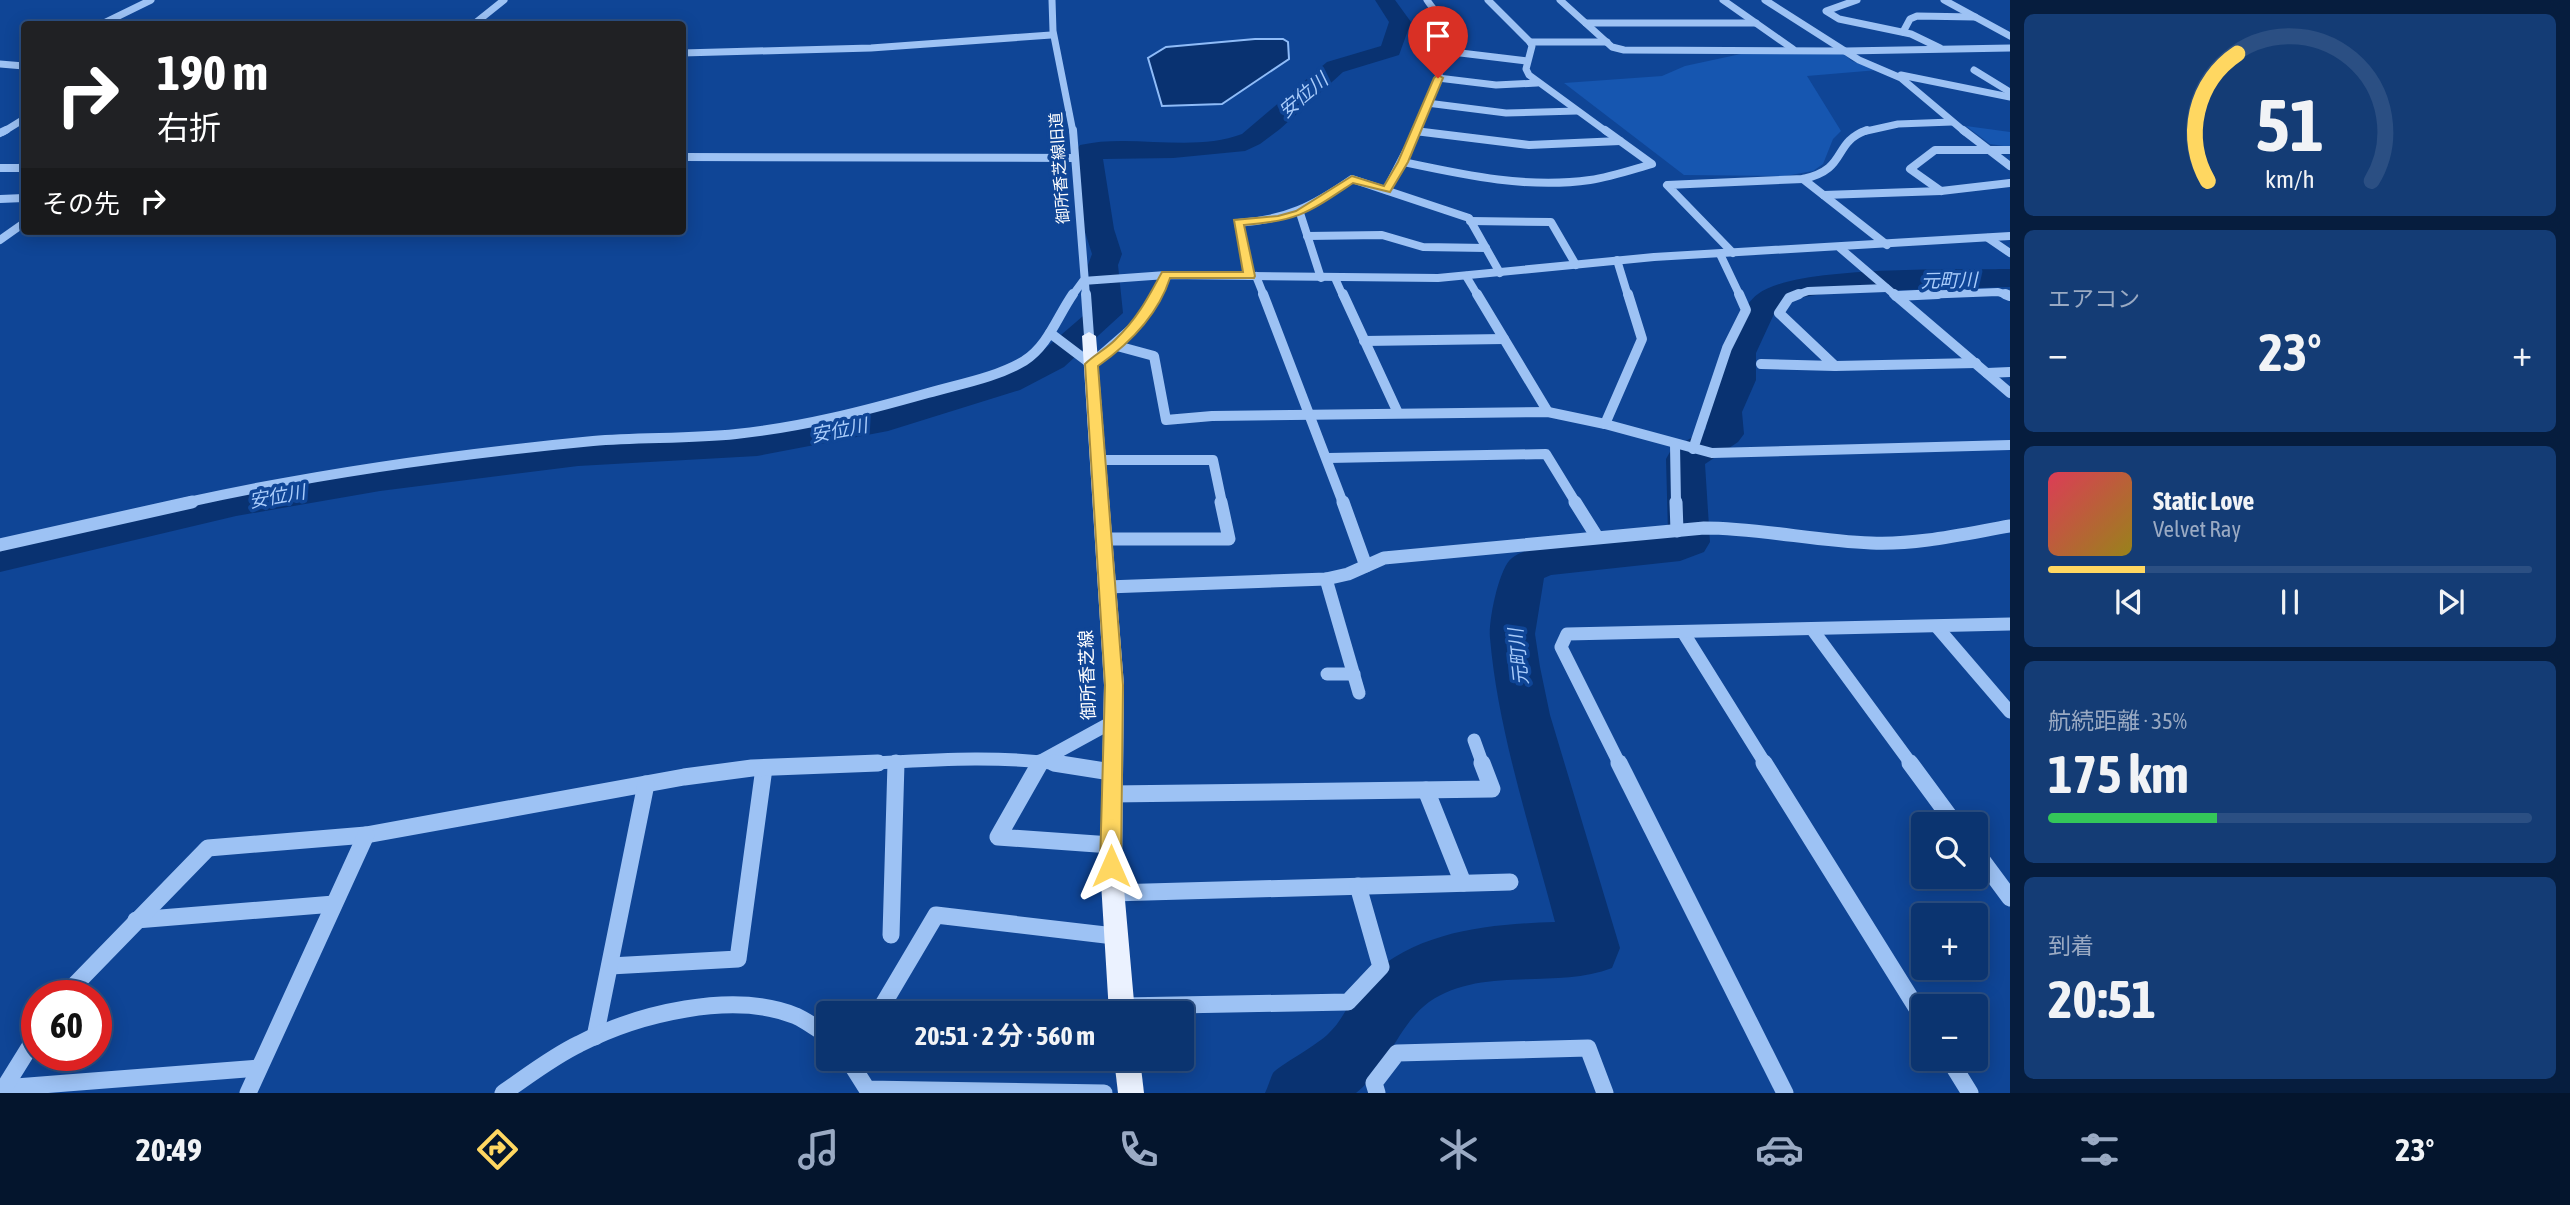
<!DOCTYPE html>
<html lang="ja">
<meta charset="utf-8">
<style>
body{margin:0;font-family:"Asap Condensed","Noto Sans JP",sans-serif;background:#143c75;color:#f1f3f6;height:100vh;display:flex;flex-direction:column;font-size:26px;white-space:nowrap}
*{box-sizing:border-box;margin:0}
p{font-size:23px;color:#9aaac3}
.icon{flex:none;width:38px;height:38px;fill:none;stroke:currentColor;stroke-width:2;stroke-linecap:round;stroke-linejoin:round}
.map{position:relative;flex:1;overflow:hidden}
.sheet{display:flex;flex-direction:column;gap:14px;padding:14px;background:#061d3e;width:560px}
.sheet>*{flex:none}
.guide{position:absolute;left:21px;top:21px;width:665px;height:214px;border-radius:7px;box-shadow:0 4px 18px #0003,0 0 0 2px #2b4f83;background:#202124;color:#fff;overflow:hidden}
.controls{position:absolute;left:1911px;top:812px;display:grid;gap:14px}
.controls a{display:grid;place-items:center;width:77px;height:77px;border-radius:7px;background:#0b3470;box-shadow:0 4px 18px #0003,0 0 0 2px #2b4f83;font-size:35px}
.speed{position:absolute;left:21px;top:980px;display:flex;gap:14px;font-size:35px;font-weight:700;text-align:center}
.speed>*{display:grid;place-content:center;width:91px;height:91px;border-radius:50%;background:#0b3470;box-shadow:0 4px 18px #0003,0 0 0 2px #2b4f83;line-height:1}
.speed .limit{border:10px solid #d22;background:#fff;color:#111}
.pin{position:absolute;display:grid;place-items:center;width:60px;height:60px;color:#fff;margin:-72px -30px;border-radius:50% 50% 50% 0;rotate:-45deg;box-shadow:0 0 7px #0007}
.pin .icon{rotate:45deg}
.me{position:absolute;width:77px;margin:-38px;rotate:0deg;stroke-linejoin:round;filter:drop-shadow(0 0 5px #0008)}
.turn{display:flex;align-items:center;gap:24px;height:147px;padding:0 21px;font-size:32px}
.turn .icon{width:91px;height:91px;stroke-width:2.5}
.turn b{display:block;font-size:49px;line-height:60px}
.then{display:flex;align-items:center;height:66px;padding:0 21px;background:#0003;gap:14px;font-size:26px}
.big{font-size:52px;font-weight:700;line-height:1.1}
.sheet .card{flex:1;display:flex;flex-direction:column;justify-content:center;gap:10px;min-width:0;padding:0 24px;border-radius:10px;background:#143c75}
.sheet .dial{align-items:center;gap:0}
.dial svg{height:182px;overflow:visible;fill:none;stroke:#2b4f83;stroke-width:7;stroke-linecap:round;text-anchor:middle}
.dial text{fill:#f1f3f6;stroke:none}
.song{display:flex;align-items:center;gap:21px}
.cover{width:84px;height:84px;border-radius:10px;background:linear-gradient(135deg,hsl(350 70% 55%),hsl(50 70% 35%))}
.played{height:7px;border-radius:4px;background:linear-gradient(90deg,#ffd761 20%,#2b4f83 20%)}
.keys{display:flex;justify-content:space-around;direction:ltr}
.heat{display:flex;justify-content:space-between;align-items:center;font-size:38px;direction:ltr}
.charge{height:10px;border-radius:5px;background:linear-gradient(90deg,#34c759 35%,#2b4f83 0)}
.trip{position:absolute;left:816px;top:1001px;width:378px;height:70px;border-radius:7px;background:#0b3470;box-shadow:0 4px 18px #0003,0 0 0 2px #2b4f83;font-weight:700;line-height:70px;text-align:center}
.tabs{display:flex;height:112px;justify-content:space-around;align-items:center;background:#04152d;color:#9aaac3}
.tabs .icon{width:49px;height:49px}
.tabs .current{color:#ffd761}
.tabs b{font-size:32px;color:#f1f3f6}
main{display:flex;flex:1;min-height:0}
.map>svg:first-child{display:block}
.green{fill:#1656b0}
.water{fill:#093271;stroke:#8fbcf8;stroke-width:2}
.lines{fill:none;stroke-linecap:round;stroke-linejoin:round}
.river{fill:#093271;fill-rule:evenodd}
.minor-far4{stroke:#9dc2f4;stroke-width:7}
.minor-far3{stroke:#9dc2f4;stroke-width:8}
.minor-far2{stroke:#9dc2f4;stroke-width:10}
.minor-far1{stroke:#9dc2f4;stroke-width:13}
.minor{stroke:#9dc2f4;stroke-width:17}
.major{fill:#ebf2ff;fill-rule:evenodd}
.route{fill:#ffd761;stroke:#a68c3f;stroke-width:2}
.labels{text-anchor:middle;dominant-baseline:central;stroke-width:7;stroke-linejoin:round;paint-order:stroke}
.far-street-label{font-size:16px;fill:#fff;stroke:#0f4596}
.street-label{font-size:18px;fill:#fff;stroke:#0f4596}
.water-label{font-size:19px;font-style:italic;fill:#a9ccfb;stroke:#0f4596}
</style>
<main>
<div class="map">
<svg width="2010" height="1093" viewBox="0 0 2010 1093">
<rect width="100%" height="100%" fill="#0f4596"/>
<g class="green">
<path d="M1750,52L1842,53L1852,61L1878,70L1807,76L1841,131L1833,139L1823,164L1813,171L1785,176L1684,175L1564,83L1662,76L1685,66Z"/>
<path d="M1966,126L2010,132V147L1990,144Z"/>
</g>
<path class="water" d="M1255,39H1283L1288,42L1289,59L1222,104L1162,106L1148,58L1166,47Z"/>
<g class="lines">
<g class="river">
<path d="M1375,0H1395L1411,22L1399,55L1343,72L1280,129L1260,144L1245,151L1173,158L1103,159L1114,229L1122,254L1118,265L1123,313L1064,367L1020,390L888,431L757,456L578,466L380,491L236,516L0,572V542L236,490L380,465L578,442L757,432L882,410L994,374L1040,353L1090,310L1088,265L1092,254L1084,229L1076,151L1080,145C1130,133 1193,153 1242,134L1327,62L1381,46L1389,22Z"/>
<path d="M2010,269V287L1833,292L1793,299L1774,314L1756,353V380L1742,412L1744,434L1738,442L1705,464L1710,542L1704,552L1680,561L1551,575L1544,578L1535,634L1540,667L1550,715L1620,948L1612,968C1555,990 1482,965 1429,1002C1397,1026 1388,1068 1356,1093H1265C1268,1087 1270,1079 1273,1073C1277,1067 1319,1044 1329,1033C1346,1017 1352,993 1369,977C1418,930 1492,924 1555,922C1531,830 1498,732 1490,638C1488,622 1499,567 1512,558C1538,538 1632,536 1668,533L1666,459L1671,450L1706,429C1705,404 1716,400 1720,379C1722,371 1720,361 1722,352C1727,336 1744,304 1758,294C1795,265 1957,270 2010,269Z"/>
</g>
<g class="minor-far4">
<path d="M1052,0L1053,31L1073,132"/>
<path d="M1488,0L1530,42L1532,46L1526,69L1529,75L1607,132"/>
<path d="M1560,0L1612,47L1624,50L1846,51L2010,48"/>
<path d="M1723,0L1793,49"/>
<path d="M1765,0L1859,60L1901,78L1965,132"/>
<path d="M1857,0L1826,11L1839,19L1911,34L1940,48"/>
<path d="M1944,0L2010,36"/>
<path d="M1586,23H1756"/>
<path d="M102,24L151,0"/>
<path d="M474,24L504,0"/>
<path d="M1903,32L1910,19L1917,16L1975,17"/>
<path d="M1530,42H1607"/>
<path d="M1444,51L1527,61"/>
<path d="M682,53L871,48L1051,35"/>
<path d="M0,64L24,66"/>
<path d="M1974,70L2010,92"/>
<path d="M1901,75L2010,97"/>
<path d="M1438,78L1496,85L1537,83"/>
<path d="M1427,103L1506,113L1577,111"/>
<path d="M1415,131L1419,132"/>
<path d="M3,132L24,119"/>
<path d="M1416,132C1426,110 1453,49 1445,27C1442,18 1432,8 1427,0"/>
<path d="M1862,132L1898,124L1952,122"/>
</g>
<g class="minor-far3">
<path d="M1073,130L1086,296"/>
<path d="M1963,130L2010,166"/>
<path d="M1415,131L1529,145L1620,141"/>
<path d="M0,133L6,130"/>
<path d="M682,157L1074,158"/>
<path d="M1403,162C1464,175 1527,189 1590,180C1611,177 1631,170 1652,164L1605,130"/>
<path d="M0,168H20L24,165"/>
<path d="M1803,179L1887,245"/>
<path d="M1386,190L1417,130"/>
<path d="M1941,191L1910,169L1935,150H2010"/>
<path d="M1824,195L1941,191L2010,183"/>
<path d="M0,199L24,198"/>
<path d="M1300,213L1321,278"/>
<path d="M1470,221L1551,222L1576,265"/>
<path d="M1307,236L1382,235L1423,247L1486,248"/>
<path d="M1988,238L2010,253"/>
<path d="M0,240L24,223"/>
<path d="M1840,248L1896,296"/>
<path d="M1733,253L1667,185L1803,179C1849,169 1831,143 1867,130"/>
<path d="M1720,254L1740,296"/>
<path d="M1617,260L1628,296"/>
<path d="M1249,276L1238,223C1286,220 1313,206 1352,179L1469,218L1500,273"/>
<path d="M1256,276L1264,296"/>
<path d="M1466,276L1478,296"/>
<path d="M1335,278L1343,296"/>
<path d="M1072,296L1083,281L1166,275"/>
<path d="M1157,296L1166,275L1438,278L1654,257L2010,236"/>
<path d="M1794,296L1808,291L1886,288"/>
<path d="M1896,296L1998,292L2010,296"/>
</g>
<g class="minor-far2">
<path d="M1086,294L1089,336"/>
<path d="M1263,294L1343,503"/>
<path d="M1343,294L1398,413"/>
<path d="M1477,294L1548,412"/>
<path d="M1894,294L2010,393"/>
<path d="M2005,294L2010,296"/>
<path d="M1896,296L1938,294"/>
<path d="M1050,333L1091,364L1136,325L1158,294"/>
<path d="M1364,341L1504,339"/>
<path d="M1117,346L1154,356L1166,420L1212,416L1548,412L1605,424L1712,453L2010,445"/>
<path d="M1761,364L1835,366L1779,313L1789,298L1799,294"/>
<path d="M1835,366L1976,363"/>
<path d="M1987,373L2010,372"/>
<path d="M1605,424L1642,339L1628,294"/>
<path d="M1675,445L1676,503"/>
<path d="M1693,449L1727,348L1746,310L1739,294"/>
<path d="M1328,458L1546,454L1576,503"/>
<path d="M1098,460H1213L1222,503"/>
<path d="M184,503C319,473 456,454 593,441C641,437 689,439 736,434C803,427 864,411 928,393C959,384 995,378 1024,361C1048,346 1057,317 1073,294"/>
</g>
<g class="minor-far1">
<path d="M1343,502L1366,566"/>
<path d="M1575,502L1597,537"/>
<path d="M1676,502L1677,531"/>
<path d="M1104,539H1229L1221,502"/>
<path d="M0,545L192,502"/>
<path d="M1326,579L1359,693"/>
<path d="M1107,587L1326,579L1348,574L1384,558L1704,528C1760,528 1815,541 1871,543C1918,545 1964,534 2010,526"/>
<path d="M1937,627L2010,712"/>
<path d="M1812,629L1912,765"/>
<path d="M1683,632L1766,765"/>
<path d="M1327,674H1354"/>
<path d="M1474,740L1483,765"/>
<path d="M834,765C910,762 989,753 1065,765"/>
<path d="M896,765V762"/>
<path d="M1039,765L1041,761L1114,721"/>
<path d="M1620,765L1561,647L1567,634L2010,624"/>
</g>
<g class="minor">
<path d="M1040,763L998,837L1111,845"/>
<path d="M1054,763L1111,772"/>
<path d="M1619,763L1785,1093"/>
<path d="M1764,763L1923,1018"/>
<path d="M1910,763L1955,824"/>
<path d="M1426,790L1463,883"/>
<path d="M1111,794L1492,789L1482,763"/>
<path d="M1976,852L2010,898"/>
<path d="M1112,893L1510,882"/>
<path d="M136,920L334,904"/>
<path d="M891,935L896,763"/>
<path d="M610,966L738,959L764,768"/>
<path d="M64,996L208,848L366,835L684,777L752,768L878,763"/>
<path d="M1122,1006L1348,1002L1381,967L1358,886"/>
<path d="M878,1013L936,915L1114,936"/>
<path d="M595,1037L646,784"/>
<path d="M848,1059L867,1089L1104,1093"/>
<path d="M1949,1059L1970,1093"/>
<path d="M3,1088L259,1068"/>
<path d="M1,1093L37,1035"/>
<path d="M248,1093L366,835"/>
<path d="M503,1093C528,1076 552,1057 579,1044C637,1014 733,990 796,1016C807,1021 817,1029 828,1035"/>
<path d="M1377,1093L1374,1083L1397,1053L1588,1048L1605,1093"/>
</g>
<g class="major">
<path d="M1089,332L1096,336L1124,685L1122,866L1135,1013H1109L1100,866L1104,685L1082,336Z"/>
<path d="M1114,1059H1140L1144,1093H1118Z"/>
</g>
</g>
<path class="route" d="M1438,75L1443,78L1408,162L1390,192L1353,183C1309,212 1299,221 1244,225L1255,276L1254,278H1170C1158,315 1129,344 1098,366L1123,685L1121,866L1118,872L1111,875L1103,872L1100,866L1105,685L1085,364C1094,355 1106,349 1115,340C1137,319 1148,298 1162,272H1243L1234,220L1278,216L1296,211L1352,176L1384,186L1398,162L1434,78Z"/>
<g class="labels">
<g class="far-street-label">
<text transform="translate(1059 168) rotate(-94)">御所香芝線旧道</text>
</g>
<g class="street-label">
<text transform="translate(1087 675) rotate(-92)">御所香芝線</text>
</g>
<g class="water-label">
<text transform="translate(1303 95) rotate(-40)">安位川</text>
<text transform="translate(1949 280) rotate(-1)">元町川</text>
<text transform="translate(839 430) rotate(-11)">安位川</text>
<text transform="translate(277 496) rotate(-10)">安位川</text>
<text transform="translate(1518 657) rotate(-96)">元町川</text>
</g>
</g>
</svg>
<div class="controls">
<a><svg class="icon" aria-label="search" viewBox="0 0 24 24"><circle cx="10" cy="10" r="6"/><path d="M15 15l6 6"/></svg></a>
<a>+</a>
<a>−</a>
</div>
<div class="speed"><div class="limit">60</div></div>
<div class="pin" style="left:1438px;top:78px;background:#d93025"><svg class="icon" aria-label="arrive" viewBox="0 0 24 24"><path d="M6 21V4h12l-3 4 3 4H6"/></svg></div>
<svg class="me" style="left:1111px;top:866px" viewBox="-20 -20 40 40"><path d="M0-17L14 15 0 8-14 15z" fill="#ffd761" stroke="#fff" stroke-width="4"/></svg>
<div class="trip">20:51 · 2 分 · 560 m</div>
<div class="guide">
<div class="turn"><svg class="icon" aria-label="right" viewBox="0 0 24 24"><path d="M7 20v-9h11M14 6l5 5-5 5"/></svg><div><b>190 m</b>右折</div></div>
<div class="then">その先<svg class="icon" aria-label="right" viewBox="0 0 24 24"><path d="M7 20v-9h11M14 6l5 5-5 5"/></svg></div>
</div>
</div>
<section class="sheet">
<div class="card dial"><svg viewBox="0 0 100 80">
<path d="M14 69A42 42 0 1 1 86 69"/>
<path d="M14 69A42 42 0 0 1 27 13" stroke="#ffd761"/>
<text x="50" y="56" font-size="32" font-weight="700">51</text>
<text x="50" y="72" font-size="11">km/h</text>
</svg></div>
<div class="card"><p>エアコン</p>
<div class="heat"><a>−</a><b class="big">23°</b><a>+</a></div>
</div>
<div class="card">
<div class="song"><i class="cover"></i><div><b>Static Love</b><p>Velvet Ray</p></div></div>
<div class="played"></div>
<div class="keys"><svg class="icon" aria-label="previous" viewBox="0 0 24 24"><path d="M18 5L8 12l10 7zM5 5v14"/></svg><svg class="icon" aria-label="pause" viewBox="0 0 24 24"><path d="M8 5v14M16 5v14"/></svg><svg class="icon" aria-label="next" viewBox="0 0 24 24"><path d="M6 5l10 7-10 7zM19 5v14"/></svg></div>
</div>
<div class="card"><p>航続距離 · 35%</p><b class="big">175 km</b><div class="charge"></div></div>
<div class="card"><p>到着</p><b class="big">20:51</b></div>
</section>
</main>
<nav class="tabs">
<b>20:49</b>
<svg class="icon current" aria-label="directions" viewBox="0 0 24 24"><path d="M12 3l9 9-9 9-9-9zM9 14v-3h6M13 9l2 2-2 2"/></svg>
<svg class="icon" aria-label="music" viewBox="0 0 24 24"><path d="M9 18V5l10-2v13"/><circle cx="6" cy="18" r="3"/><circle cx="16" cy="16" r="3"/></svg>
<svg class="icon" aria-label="phone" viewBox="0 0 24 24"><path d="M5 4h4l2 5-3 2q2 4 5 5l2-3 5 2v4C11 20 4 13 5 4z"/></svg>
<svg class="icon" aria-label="climate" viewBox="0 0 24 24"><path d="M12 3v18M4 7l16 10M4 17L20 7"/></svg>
<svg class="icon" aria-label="car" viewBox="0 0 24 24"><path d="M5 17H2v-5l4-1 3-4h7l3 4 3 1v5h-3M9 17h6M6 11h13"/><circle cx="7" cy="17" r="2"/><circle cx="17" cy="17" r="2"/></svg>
<svg class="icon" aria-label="filters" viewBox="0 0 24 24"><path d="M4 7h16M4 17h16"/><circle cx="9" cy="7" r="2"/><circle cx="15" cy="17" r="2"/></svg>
<b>23°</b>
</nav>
